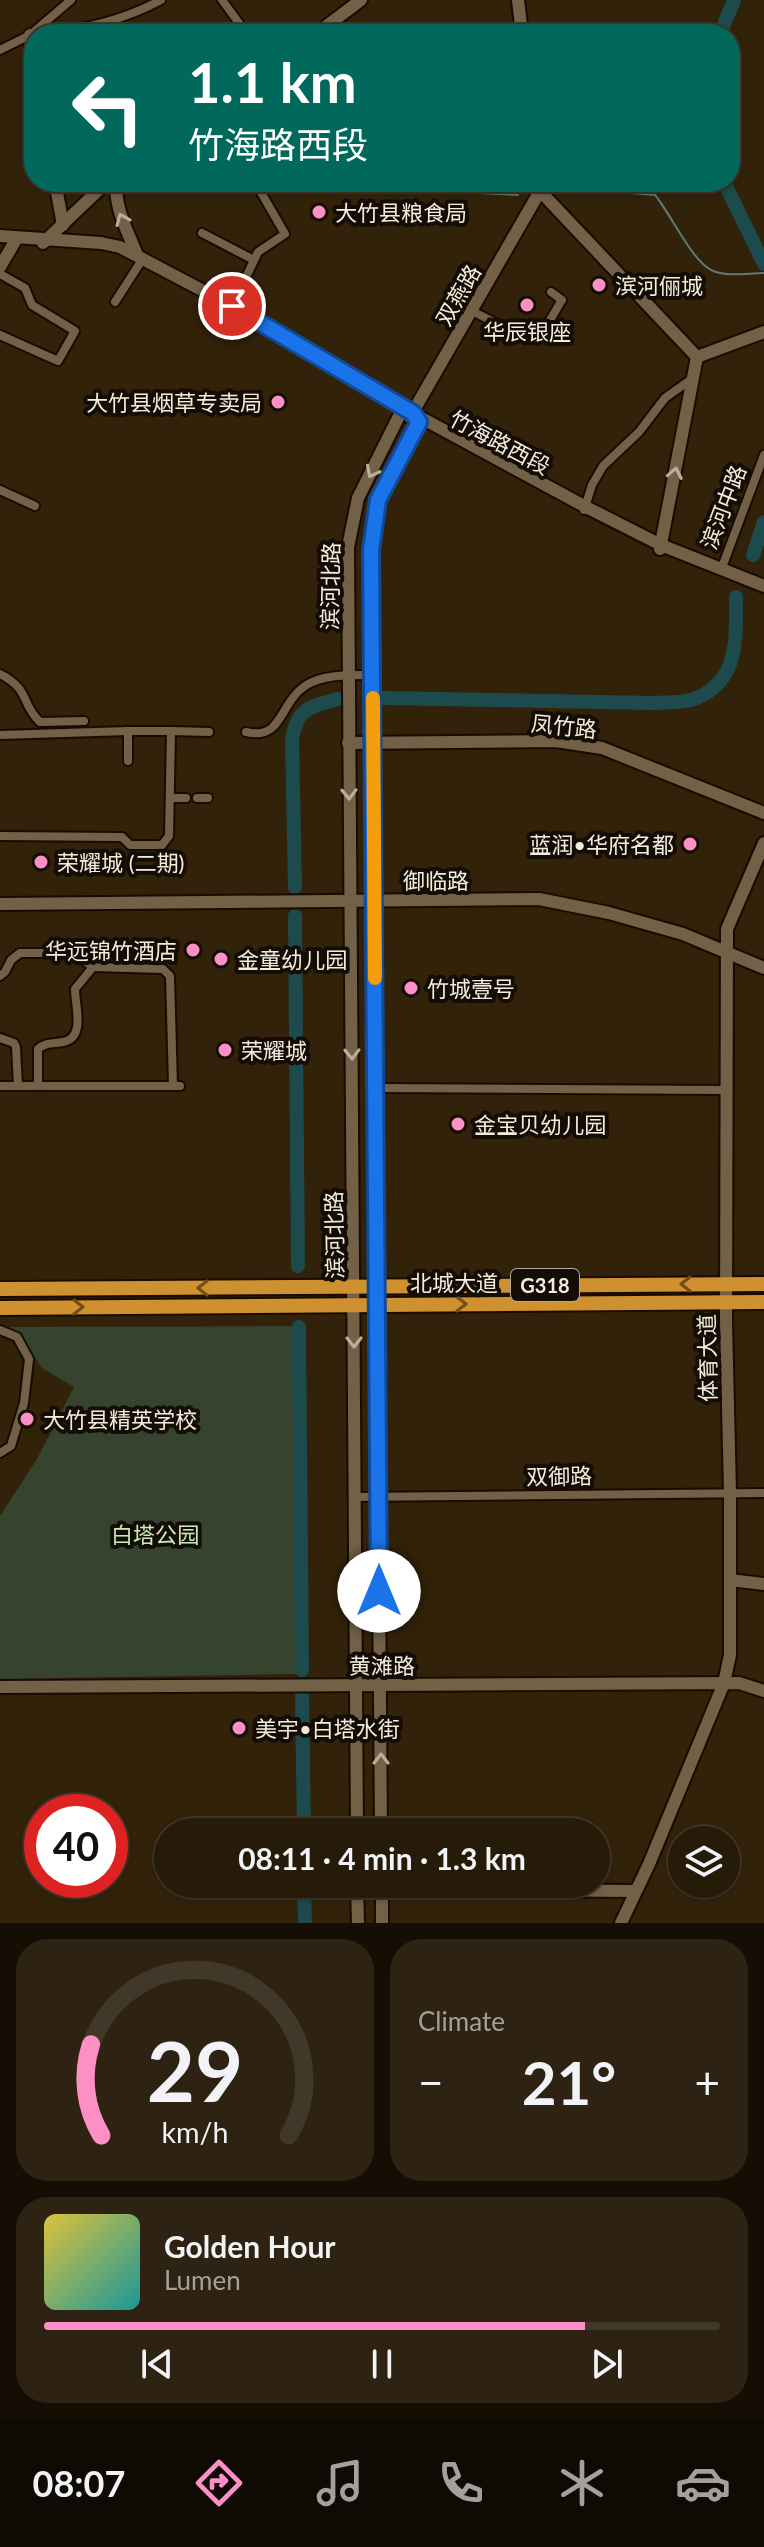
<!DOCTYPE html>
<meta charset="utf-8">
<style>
body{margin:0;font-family:Lato,"Noto Sans SC",sans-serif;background:#2e2312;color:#f1f3f6;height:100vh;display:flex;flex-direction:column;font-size:30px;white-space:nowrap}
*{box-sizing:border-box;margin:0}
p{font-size:26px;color:#a4a19c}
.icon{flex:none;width:44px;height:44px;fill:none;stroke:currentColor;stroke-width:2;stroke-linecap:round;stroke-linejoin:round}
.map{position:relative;height:1923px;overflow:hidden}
.sheet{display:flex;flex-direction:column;gap:16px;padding:16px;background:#150e04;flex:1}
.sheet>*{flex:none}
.hud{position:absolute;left:24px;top:24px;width:716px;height:168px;border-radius:32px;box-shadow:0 2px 6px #0004,0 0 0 2px #423829;background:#00695c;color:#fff;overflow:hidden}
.fabs{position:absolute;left:668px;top:1826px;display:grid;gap:16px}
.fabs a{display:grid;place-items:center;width:72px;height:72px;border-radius:50%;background:#261a08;box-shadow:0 2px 6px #0004,0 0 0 2px #423829;font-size:40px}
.speed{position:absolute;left:24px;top:1794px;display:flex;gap:16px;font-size:40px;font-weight:700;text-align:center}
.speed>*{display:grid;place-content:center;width:104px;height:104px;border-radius:50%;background:#261a08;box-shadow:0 2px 6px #0004,0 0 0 2px #423829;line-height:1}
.speed .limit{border:12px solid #d22;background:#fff;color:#111}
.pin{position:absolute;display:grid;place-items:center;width:68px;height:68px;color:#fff;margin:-34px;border:4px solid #fff;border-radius:50%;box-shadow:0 2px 8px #0007}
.me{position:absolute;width:88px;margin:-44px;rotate:0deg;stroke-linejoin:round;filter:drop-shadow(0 0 6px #0008)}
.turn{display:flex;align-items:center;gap:28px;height:168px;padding:0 32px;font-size:36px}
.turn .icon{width:104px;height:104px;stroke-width:2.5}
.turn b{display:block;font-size:56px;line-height:68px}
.big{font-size:60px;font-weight:700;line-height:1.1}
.sheet .card{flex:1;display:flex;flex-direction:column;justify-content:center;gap:12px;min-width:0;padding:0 28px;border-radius:32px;background:#2e2312}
.sheet .dial{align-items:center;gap:0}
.dial svg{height:208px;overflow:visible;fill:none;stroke:#423829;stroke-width:7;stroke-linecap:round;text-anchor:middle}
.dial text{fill:#f1f3f6;stroke:none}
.song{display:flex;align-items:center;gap:24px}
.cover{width:96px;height:96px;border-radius:12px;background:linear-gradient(135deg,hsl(50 70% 55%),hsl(180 70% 35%))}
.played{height:8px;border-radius:4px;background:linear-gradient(90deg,#fb8fc6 80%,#423829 80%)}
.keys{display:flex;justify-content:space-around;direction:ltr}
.heat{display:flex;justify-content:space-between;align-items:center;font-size:44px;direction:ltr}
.sheet .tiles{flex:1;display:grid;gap:16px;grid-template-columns:1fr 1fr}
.card:last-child{grid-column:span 2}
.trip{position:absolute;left:154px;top:1818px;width:456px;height:80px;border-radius:40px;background:#261a08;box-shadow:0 2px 6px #0004,0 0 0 2px #423829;font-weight:700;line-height:80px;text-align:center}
.menu{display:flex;height:128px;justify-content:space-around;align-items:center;background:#0f0a03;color:#a4a19c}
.menu .icon{width:56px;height:56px}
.menu .active{color:#fb8fc6}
.menu b{font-size:36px;color:#f1f3f6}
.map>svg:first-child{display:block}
.green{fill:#36432f}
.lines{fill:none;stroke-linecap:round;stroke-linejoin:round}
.stream{stroke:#5e7b78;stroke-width:2}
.river{stroke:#1d4a4c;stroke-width:14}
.street-casing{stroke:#190b00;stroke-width:12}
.secondary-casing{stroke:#190b00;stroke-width:16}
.highway-casing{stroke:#190b00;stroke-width:18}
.street{stroke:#726147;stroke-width:8}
.secondary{stroke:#726147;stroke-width:12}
.highway{stroke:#cf912f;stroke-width:14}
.oneway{stroke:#bbad9a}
.oneway2{stroke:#724f1a}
.route-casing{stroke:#114b97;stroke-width:20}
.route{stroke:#1a73e8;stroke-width:14}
.slow{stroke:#f59e0b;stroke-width:14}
.poi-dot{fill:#fb8fc6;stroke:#140d05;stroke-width:3}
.labels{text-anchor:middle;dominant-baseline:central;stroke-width:8;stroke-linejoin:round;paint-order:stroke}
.shield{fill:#140d05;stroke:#b2a99d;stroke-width:2}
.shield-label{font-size:20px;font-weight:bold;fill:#f6ecde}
.poi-label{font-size:22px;fill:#f6ecde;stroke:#140d05;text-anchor:start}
.street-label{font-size:22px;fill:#f6ecde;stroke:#140d05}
.park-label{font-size:22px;fill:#c9ebb6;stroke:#140d05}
</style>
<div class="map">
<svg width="764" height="1923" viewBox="0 0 764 1923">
<rect width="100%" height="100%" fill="#32220a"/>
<path class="green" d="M294,1326L296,1674L0,1679V1516L37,1459L74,1387L42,1368L22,1338L0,1327Z"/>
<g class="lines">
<g class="stream">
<path d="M580,189L655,195C671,214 692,262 713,271C728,277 748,273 764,273"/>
<path d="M479,193L518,195"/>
</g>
<g class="river">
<path d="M720,34L734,0"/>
<path d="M724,182L764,264"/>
<path d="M753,555L764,522"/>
<path d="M383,698L653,703C665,702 680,703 691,700C740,684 736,638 736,597"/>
<path d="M295,887L292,740C297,708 309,707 338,699"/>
<path d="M295,916L298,1266"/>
<path d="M299,1327L302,1670"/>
<path d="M302,1696L304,1832"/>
<path d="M304,1884L305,1923"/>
</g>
<defs>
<g id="street">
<path d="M222,0L247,34"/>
<path d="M41,34C82,30 124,20 161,0"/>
<path d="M0,50L30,35L71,0"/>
<path d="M202,233L254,260"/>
<path d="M0,274L25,288L32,305L75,331L58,361L0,335"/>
<path d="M115,302L140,263"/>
<path d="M230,311L258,252L285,234L255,182"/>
<path d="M472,311L525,338C544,338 552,315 562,300L551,292"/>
<path d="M0,490L35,506"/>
<path d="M584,510L592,485L603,466L639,432L665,398L693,378"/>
<path d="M721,570L764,455"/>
<path d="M0,674C31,690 20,703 40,722L84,721"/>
<path d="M171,731L209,732"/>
<path d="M246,732C283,741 279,703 305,686C322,674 352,675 372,675"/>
<path d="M0,735L128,731"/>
<path d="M170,798H186"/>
<path d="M197,798H208"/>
<path d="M0,836L122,837L130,845H162L169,836L171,731H128V761"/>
<path d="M0,976L5,972L11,960L20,953H74L93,967L163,969L170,976L173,1086"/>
<path d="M0,1038L14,1043L16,1047L18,1086"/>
<path d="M0,1086H180"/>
<path d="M38,1086V1049C46,1042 53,1044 63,1042C86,1038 75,1006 75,989L93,967"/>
<path d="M376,1088L726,1090"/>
<path d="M0,1330L17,1337L29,1359L24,1403L11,1446L0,1453"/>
<path d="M355,1497L764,1493"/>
</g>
<g id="secondary">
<path d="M518,0L522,34"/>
<path d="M316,34L361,0"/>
<path d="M30,35L34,78"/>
<path d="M55,182L63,225"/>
<path d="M116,182C115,209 127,230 137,255"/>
<path d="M540,191L697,357"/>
<path d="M0,236L101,243L120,247L232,306L403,408L586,507L661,545L764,586"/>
<path d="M43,243L107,182"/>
<path d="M0,267L17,238"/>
<path d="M697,357L764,332"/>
<path d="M410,417L540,191L538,182"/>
<path d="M660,549L697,357"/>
<path d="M348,743L556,741L602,748L764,813"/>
<path d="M0,904L539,899L609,913L683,934L764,968"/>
<path d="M730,1580L764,1584"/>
<path d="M0,1687L739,1683L764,1691"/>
<path d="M357,1832L348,547L358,498L401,412L413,413"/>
<path d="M381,1832L371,550L378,500L419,422L413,413"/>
<path d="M357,1884L358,1923"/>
<path d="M382,1884V1923"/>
<path d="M357,1889L635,1891"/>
<path d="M621,1923L649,1864L724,1683L730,1655V1493L726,1320L727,929L764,843"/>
</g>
<g id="highway">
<path d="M0,1289L764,1284"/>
<path d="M0,1308L764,1302"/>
</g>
</defs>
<use href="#street" class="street-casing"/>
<use href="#secondary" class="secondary-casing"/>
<use href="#highway" class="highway-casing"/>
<use href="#street" class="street"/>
<use href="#secondary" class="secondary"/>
<use href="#highway" class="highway"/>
</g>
<defs><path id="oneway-chevron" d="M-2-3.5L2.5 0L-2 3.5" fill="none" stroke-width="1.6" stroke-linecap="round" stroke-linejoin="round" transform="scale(2)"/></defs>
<g class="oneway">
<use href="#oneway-chevron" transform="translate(122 219) rotate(-113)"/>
<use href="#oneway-chevron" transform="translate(372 472) rotate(117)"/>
<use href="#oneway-chevron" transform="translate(675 473) rotate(-79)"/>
<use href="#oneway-chevron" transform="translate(349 794) rotate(89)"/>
<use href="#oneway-chevron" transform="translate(352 1054) rotate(89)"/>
<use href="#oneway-chevron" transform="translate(354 1342) rotate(90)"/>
<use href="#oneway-chevron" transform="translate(381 1759) rotate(-90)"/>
</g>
<g class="oneway2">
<use href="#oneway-chevron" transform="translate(686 1284) rotate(180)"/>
<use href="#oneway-chevron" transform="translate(203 1288) rotate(180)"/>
<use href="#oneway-chevron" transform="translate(461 1304)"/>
<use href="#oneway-chevron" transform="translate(78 1307)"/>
</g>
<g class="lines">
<defs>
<path id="route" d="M232,306L413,413L419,422L378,500L371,550L379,1591"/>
</defs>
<use href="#route" class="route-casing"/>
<use href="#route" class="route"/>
<path class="slow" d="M373,698L375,978"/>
</g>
<g class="poi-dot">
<circle cx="319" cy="212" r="8"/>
<circle cx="599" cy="285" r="8"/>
<circle cx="527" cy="305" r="8"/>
<circle cx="278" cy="402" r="8"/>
<circle cx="690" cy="844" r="8"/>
<circle cx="41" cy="862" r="8"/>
<circle cx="193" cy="950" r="8"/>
<circle cx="221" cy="959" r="8"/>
<circle cx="411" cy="988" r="8"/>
<circle cx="225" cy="1050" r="8"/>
<circle cx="458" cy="1124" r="8"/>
<circle cx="27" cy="1419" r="8"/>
<circle cx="239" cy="1728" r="8"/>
</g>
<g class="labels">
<rect class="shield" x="511" y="1269" width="68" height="32" rx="6"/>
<g class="shield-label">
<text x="545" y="1285">G318</text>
</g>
<g class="poi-label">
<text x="335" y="212">大竹县粮食局</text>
<text x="615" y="285">滨河俪城</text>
<text x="527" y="331" text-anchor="middle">华辰银座</text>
<text x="262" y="402" text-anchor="end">大竹县烟草专卖局</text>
<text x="674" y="844" text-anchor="end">蓝润•华府名都</text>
<text x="57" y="862">荣耀城 (二期)</text>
<text x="177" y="950" text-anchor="end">华远锦竹酒店</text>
<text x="237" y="959">金童幼儿园</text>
<text x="427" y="988">竹城壹号</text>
<text x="241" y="1050">荣耀城</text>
<text x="474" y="1124">金宝贝幼儿园</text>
<text x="43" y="1419">大竹县精英学校</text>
<text x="255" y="1728">美宇•白塔水街</text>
</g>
<g class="street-label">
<text transform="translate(458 295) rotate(-60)">双燕路</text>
<text transform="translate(500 442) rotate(28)">竹海路西段</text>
<text transform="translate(723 507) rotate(-69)">滨河中路</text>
<text transform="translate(330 586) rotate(-89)">滨河北路</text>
<text transform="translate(564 726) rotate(6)">凤竹路</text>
<text x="436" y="880">御临路</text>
<text transform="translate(334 1235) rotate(-91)">滨河北路</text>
<text x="454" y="1282">北城大道</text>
<text transform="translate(707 1358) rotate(-91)">体育大道</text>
<text transform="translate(559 1476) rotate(-1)">双御路</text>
<text x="382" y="1665">黄滩路</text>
</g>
<g class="park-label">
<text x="155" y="1534">白塔公园</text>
</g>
</g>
</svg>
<div class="fabs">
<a><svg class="icon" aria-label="layers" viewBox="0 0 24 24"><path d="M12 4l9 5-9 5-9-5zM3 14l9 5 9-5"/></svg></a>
</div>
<div class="speed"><div class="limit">40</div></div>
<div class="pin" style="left:232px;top:306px;background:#d93025"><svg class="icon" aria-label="arrive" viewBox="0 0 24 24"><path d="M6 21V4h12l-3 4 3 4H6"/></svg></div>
<svg class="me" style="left:379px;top:1591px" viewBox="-20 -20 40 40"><circle r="19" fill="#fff"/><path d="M0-13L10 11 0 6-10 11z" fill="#1a73e8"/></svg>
<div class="trip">08:11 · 4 min · 1.3 km</div>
<div class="hud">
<div class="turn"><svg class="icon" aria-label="left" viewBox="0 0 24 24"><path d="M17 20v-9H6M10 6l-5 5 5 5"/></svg><div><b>1.1 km</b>竹海路西段</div></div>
</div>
</div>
<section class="sheet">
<div class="tiles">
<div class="card dial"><svg viewBox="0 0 100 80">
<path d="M14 69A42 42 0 1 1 86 69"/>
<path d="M14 69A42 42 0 0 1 10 34" stroke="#fb8fc6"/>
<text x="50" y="56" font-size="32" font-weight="700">29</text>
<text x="50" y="72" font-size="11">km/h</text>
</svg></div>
<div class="card"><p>Climate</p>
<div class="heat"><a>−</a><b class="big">21°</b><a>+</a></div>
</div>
<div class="card">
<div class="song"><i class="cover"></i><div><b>Golden Hour</b><p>Lumen</p></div></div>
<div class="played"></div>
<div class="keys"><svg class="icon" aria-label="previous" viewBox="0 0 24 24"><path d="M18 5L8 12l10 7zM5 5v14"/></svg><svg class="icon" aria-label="pause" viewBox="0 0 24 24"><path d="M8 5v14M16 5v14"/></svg><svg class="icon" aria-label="next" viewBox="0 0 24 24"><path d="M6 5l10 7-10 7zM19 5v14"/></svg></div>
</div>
</div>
</section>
<nav class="menu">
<b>08:07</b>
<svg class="icon active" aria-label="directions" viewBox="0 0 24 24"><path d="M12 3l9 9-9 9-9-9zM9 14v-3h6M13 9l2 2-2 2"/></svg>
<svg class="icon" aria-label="music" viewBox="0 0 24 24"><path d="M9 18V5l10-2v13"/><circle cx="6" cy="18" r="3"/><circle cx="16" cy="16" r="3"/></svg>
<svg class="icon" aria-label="phone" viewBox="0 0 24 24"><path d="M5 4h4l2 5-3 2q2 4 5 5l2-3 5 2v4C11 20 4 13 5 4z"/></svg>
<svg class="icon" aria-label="climate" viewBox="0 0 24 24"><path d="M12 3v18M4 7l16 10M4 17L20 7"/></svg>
<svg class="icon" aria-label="car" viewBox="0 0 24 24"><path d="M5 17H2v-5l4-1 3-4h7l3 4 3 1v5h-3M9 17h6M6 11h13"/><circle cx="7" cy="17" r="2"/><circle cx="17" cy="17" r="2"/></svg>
</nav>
